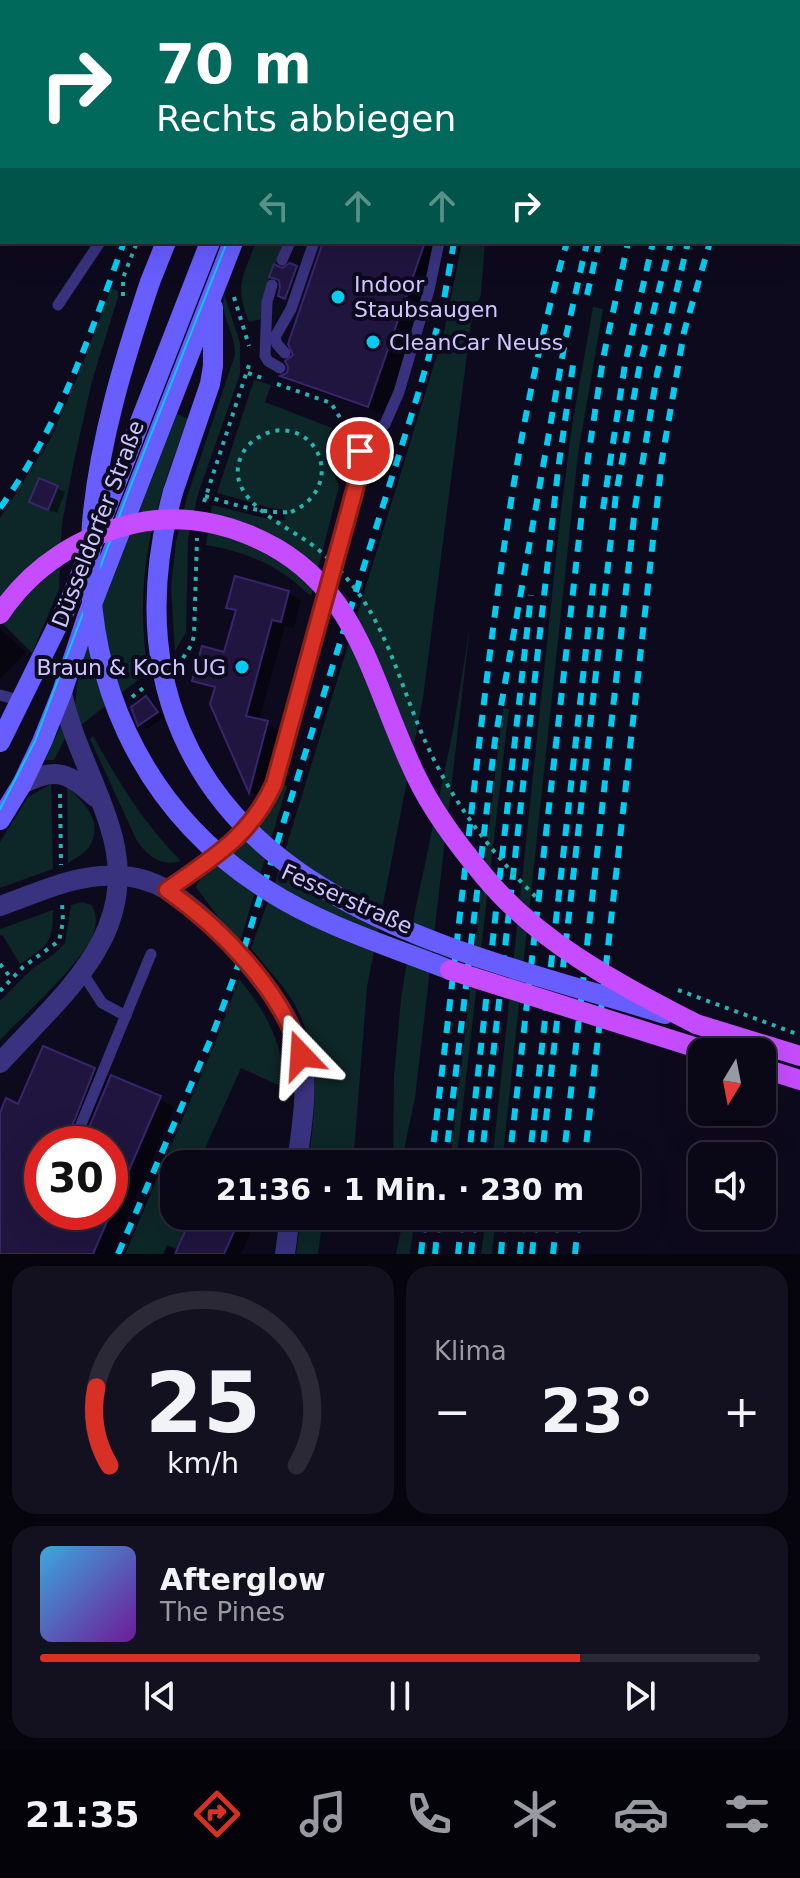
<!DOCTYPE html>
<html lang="de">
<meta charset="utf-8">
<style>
body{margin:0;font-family:"DejaVu Sans",sans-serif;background:#13111f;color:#f1f3f6;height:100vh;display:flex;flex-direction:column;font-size:30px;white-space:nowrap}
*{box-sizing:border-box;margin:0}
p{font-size:26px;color:#999aa1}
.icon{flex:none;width:44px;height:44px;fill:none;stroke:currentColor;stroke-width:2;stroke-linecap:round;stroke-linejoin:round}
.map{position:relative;height:1254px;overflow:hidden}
.drawer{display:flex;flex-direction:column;gap:12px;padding:12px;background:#06040c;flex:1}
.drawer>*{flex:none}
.guide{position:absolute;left:0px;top:0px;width:800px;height:244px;box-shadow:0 8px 32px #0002,0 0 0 2px #2a2935;background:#00695c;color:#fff;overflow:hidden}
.needle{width:52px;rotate:190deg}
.fabs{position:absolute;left:688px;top:1038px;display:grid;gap:16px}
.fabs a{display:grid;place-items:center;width:88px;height:88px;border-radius:16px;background:#0a0816;box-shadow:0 8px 32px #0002,0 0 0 2px #2a2935;font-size:40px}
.speed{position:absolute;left:24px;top:1126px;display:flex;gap:16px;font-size:40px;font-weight:700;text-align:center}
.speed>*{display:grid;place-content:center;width:104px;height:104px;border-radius:50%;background:#0a0816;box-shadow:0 8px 32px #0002,0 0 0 2px #2a2935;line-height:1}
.speed .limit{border:12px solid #d22;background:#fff;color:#111}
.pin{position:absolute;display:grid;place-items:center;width:68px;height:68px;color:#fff;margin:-34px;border:4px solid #fff;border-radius:50%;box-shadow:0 2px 8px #0007}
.me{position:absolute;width:88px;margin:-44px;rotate:340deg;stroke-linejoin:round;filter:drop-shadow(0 0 6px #0008)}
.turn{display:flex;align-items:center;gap:28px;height:168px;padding:0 24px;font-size:36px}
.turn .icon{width:104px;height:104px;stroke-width:2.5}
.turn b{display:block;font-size:56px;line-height:68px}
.lanes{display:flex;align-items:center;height:76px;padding:0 24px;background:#0003;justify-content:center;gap:40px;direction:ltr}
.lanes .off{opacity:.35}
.big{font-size:60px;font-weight:600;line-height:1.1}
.drawer .widget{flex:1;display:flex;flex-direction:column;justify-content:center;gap:12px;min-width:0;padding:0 28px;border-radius:24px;background:#13111f}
.drawer .dial{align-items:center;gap:0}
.dial svg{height:208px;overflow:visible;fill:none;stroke:#2a2935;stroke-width:7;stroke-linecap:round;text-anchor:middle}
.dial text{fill:#f1f3f6;stroke:none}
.song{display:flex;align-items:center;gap:24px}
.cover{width:96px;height:96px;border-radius:12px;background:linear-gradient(135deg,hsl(200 70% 55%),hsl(280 70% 35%))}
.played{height:8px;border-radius:4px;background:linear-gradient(90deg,#d93025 75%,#2a2935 75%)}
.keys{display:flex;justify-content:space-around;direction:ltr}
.heat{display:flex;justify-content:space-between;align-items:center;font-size:44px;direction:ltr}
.drawer .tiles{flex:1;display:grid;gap:12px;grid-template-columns:1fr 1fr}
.widget:last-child{grid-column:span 2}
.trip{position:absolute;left:160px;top:1150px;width:480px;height:80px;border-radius:24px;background:#0a0816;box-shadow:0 8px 32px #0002,0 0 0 2px #2a2935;font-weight:600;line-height:80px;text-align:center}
.menu{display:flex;height:128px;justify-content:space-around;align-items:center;background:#040309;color:#999aa1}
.menu .icon{width:56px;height:56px}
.menu .selected{color:#d93025}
.menu b{font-size:36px;color:#f1f3f6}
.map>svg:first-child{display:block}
.green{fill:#0d2627}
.shadow{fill:#0007;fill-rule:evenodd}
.building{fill:#20153e;stroke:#37266c;stroke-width:2}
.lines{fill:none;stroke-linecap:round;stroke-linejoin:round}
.path{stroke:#26b3b1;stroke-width:4;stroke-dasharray:4 6;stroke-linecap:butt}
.service{stroke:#39327e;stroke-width:11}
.minor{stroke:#39327e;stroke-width:20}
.secondary{stroke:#685dff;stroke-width:20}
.primary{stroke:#c54dff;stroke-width:20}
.tram{stroke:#00cdf1;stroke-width:2}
.rail{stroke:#00cdf1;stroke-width:6;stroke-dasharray:12 10;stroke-linecap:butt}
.path-bridge{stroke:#26b3b1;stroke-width:4;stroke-dasharray:4 6;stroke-linecap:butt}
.secondary-bridge{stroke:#685dff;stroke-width:20}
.primary-bridge{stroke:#c54dff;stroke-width:20}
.route-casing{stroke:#8d1f18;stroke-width:20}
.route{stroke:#d93025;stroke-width:14}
.poi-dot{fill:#00cdf1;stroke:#0e0a1d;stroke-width:3}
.labels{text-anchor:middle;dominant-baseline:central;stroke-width:8;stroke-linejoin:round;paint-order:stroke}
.poi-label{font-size:22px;fill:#cfc6ff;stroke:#0e0a1d;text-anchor:start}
.street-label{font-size:22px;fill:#cfc6ff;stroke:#0e0a1d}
</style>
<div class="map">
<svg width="800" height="1254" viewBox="0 0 800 1254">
<rect width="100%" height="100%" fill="#0e0a1d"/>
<g class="green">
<path d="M256,242H284L265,291L262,319L249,322C234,285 243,277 256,242Z"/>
<path d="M462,242H485L481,294L471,323L423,698L367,987L353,1164H308C316,1104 324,1044 286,991C275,976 262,963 251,948L276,880L444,332Z"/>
<path d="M111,288L118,291V297L92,381L74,461L62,524L59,589L32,653L0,621V518L50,440L79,374Z"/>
<path d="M224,294L240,343V374L198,494L188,539L186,632L175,651L171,586L176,542L187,497L235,355C236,333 219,316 224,294Z"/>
<path d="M593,307L603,309L578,454L502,1164H492L561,510L572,426Z"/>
<path d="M254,380L271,385L265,402L332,428L326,455L339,486L311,596C277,565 251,553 206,545L212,505L268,519L286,520L282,509L271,508L217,493Z"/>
<path d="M177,414L188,419C153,511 133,572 148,672L80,726L75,707L77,684L88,643Z"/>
<path d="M470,626L415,1098L401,1164H393L394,1077L401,999L415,911L453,731Z"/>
<path d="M503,708L509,709L456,1164H450Z"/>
<path d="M62,723L67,735L54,760H45Z"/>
<path d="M93,736C118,781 144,824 181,861C161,867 148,856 137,841L90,739Z"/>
<path d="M51,784L53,869L0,888V842L28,797Z"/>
<path d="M284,784L287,786L239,945L196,887C202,871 221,863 234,852C255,832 270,810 284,784Z"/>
<path d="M67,787C84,802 105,823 89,847C84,854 74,859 68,863Z"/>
<path d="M82,902L92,905C97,916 97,924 93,935C81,964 23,1016 0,1040V1001L32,969L54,954L65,943L71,905Z"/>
<path d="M53,910C53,945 48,945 20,964L3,936L0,935V929Z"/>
<path d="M239,979C269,1015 281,1043 287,1089L241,1068L198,1164H174V1216H192L177,1249L167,1245L163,1254H125L217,1038Z"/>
<path d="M301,1216H323L318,1254H296Z"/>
<path d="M404,1216H415L410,1254H396Z"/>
<path d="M486,1216H496L492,1254H481Z"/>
</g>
<g class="shadow">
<path d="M126,0H198L197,2Z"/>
<rect x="484" y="0" width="45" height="2"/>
<path d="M326,242H444L385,415L299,385L284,376L289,374L296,356Z"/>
<path d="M290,265L299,269L289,299L283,297L282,271Z"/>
<path d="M40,480L65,492L57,513L39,506Z"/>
<path d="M236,578L289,593L301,600L294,628L285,626L259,721L279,730L262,798L251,792L212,704L216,690L195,680L226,654L237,612L229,607Z"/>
<path d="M0,629L26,652L0,679Z"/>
<path d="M146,698L154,703L164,717L147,729L140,724Z"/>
<path d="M94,1070L175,1107L112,1254H0V1118ZM42,1144H110V1212H42Z"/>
<path d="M194,1216H258L241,1254H165L168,1247L178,1252Z"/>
</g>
<g class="building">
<path d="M323,242H425L368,407L280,376L287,373L288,367L285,361L293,355L288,344Z"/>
<path d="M290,263L297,266L285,299L278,296L280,287L279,280L269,277L274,264L282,268Z"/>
<path d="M39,478L58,486L48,510L29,502Z"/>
<path d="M235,576L289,591L281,622L272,620L246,716L268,721L249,793L210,704L215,687L192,681L202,646L224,652L236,610L226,608Z"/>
<path d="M146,696L158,712L138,726L131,707Z"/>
<path d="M43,1046L95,1068L65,1144H42V1212H110V1144H82L111,1075L161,1096L93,1254H0V1113L6,1098L18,1104Z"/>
<path d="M192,1216H241L224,1254H175Z"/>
</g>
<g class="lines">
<g class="path">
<path d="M123,296V278L137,242"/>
<path d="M234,297L249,346"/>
<path d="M248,373L265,379"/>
<path d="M277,384L331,403L353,439"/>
<path d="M205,496C233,504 261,514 291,512"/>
<path d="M204,502L250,362"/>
<path d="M183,658L192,644L194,635L197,538"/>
<path d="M132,697L147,685"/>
<path d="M60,794L61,865"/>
<path d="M0,964L11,978"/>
<path d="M0,991L23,967L59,941L63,922L62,902"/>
</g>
<g class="service">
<path d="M402,0V2"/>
<path d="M84,2V0"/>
<path d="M210,2L211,0"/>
<path d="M282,260L290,242"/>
<path d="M272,285L267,302L265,356L268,361L280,368"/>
<path d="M58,305L100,242"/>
<path d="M285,353L277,344L275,337L291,309L314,242"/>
<path d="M0,695L22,701"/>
<path d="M167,890C212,858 249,837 274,784L357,482L360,451L385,424L399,392L429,290L439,242"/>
<path d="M82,972L102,1003L126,1016"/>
<path d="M73,1144L151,954"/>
</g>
<g class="minor">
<path d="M22,784C56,767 68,772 95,797"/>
<path d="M0,906C38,893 77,873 117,876C135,876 154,882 169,891C216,921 289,1000 301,1055C309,1091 301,1128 297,1164"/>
<path d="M0,1063C65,991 145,932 109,824C95,779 71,738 62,692"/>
<path d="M285,1254L290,1216"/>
</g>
<g class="secondary">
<path d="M291,2L292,0"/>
<path d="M329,2L330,0"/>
<path d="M150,282L166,242"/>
<path d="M173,492L210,384L213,366V307"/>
<path d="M0,742L73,594L210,242"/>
<path d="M0,820L22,784L42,742L62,692L87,617L233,242"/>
</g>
<g class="primary">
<path d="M696,1024L800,1056"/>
<path d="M762,1068L800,1080"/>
</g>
<g class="tram">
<path d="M322,2L323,0"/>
<path d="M0,809L35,741L131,485L227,242"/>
</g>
<g class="rail">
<path d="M446,0V2"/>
<path d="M69,2L70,0"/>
<path d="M237,2L238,0"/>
<path d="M645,2V0"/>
<path d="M661,2V0"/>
<path d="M678,2L679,0"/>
<path d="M711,2L712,0"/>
<path d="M731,2L732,0"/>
<path d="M759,2L760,0"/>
<path d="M776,2L777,0"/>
<path d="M798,46L800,41"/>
<path d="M0,150L2,146"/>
<path d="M587,295L599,242"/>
<path d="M0,508C59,427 90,335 124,242"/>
<path d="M603,509L625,364L653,242"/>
<path d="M431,1164C449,1016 465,867 482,719C501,558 522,397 567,242"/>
<path d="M445,1164L495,740L566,336L587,242"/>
<path d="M468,1164L531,595"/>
<path d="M481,1164L558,470L573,365"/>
<path d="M509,1164L588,458L603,359L628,242"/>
<path d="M529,1164L594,577"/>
<path d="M541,1164L616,494L639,369L671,242"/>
<path d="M563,1164L635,508L657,374L688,242"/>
<path d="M584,1164L662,459L684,332L710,242"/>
<path d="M118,1254L212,1036L241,958L418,394L442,311L454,242"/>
<path d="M421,1254L425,1216"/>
<path d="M435,1254L439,1216"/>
<path d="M458,1254L462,1216"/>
<path d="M471,1254L475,1216"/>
<path d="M501,1254L504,1216"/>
<path d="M520,1254L523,1216"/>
<path d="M532,1254L536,1216"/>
<path d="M553,1254L557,1216"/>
<path d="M575,1254L579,1216"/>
</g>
<g class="path-bridge">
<path d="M291,512C344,489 322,423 273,431C262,434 250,441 244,451C216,498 289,526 315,547C330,559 342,572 353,586C390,633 402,692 427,745C454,805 493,855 540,901"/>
<path d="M678,990L800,1035"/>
</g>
<g class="secondary-bridge">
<path d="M150,282C124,360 99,441 92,523C79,672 139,809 267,890C323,926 389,946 450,970"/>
<path d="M173,492C124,672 185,816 351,904C447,955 561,982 665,1014"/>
</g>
<g class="primary-bridge">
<path d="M0,614C32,566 81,535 137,523C172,515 211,520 244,533C359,576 369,680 416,776C433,812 458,845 484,876C540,944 619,984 696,1024"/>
<path d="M450,970L710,1052"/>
</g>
</g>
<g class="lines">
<defs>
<path id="route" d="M301,1055C282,990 221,928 167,890C212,858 250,837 274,784L357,482L360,451"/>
</defs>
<use href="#route" class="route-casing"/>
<use href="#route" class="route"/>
</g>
<g class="poi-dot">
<circle cx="338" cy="297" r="8"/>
<circle cx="373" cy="342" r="8"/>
<circle cx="242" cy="667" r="8"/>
</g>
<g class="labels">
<g class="poi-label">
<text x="354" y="284">Indoor<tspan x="354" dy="25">Staubsaugen</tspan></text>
<text x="389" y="342">CleanCar Neuss</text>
<text x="226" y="667" text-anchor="end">Braun &amp; Koch UG</text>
</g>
<g class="street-label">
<text transform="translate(98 524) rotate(-69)">Düsseldorfer Straße</text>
<text transform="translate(347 899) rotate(24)">Fesserstraße</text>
</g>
</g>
</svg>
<div class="fabs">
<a><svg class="needle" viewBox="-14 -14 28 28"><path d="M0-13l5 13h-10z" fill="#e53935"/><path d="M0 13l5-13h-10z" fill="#999aa1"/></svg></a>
<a><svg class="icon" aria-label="sound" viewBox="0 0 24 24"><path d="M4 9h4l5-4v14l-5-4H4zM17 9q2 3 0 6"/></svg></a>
</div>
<div class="speed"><div class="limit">30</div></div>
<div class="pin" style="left:360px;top:451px;background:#d93025"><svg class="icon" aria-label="arrive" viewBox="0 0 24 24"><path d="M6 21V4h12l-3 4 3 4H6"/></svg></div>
<svg class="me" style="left:301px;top:1055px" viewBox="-20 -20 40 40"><path d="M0-17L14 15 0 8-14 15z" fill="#d93025" stroke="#fff" stroke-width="4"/></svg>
<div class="trip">21:36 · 1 Min. · 230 m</div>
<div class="guide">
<div class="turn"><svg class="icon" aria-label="right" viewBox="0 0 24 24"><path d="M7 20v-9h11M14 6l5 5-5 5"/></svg><div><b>70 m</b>Rechts abbiegen</div></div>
<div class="lanes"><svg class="icon off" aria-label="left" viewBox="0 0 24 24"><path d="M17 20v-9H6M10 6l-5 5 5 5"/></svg><svg class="icon off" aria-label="ahead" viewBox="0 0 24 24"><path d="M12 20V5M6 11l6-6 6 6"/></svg><svg class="icon off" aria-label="ahead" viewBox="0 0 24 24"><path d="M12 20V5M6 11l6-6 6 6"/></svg><svg class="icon" aria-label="right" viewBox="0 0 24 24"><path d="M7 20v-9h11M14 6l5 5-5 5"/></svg></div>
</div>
</div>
<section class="drawer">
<div class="tiles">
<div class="widget dial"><svg viewBox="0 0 100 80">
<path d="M14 69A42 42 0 1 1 86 69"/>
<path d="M14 69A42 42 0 0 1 9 39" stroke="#d93025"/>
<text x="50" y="56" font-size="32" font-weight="700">25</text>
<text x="50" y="72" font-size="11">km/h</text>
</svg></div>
<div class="widget"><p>Klima</p>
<div class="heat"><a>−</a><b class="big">23°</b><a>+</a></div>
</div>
<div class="widget">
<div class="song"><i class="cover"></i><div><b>Afterglow</b><p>The Pines</p></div></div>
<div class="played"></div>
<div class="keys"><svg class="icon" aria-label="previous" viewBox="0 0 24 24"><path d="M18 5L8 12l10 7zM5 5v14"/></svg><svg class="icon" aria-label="pause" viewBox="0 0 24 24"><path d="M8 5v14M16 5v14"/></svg><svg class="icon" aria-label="next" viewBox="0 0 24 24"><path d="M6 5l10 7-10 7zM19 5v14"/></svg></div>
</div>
</div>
</section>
<nav class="menu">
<b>21:35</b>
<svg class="icon selected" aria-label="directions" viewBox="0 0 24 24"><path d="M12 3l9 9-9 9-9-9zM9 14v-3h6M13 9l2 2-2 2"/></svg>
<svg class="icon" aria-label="music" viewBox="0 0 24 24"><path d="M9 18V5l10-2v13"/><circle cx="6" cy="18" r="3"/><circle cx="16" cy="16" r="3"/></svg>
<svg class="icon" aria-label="phone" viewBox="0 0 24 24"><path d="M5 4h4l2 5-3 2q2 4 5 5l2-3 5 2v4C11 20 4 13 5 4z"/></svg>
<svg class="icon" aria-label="climate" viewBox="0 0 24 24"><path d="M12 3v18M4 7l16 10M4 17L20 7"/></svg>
<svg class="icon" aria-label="car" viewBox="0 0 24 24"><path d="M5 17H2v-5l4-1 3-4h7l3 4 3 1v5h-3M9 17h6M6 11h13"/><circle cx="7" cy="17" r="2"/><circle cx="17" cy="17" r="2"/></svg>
<svg class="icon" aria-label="filters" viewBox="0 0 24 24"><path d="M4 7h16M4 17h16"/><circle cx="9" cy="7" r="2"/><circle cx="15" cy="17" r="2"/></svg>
</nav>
